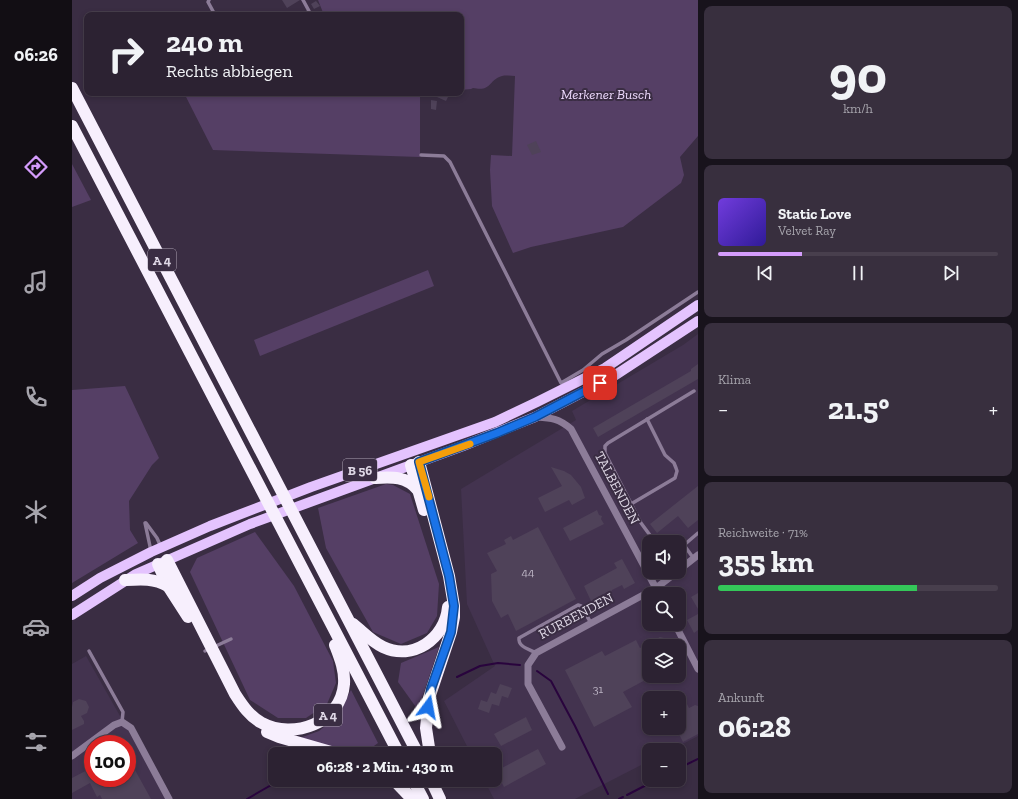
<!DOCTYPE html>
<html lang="de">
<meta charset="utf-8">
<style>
body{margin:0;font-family:"Zilla Slab",serif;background:#382f3e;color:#f1f3f6;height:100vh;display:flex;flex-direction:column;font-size:15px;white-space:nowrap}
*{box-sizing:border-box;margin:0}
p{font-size:13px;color:#a6a4ac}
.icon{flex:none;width:22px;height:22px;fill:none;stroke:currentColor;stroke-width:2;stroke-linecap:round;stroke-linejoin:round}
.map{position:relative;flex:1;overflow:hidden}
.side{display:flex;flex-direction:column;gap:6px;padding:6px;background:#18131c;width:320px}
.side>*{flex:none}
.guide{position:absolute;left:12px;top:12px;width:380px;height:84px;border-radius:8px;box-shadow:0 2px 6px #0003,0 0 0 1px #483f4d;background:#2c2232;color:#f1f3f6;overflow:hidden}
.fabs{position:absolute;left:570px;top:535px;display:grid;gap:8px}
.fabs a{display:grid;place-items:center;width:44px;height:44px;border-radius:8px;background:#2c2232;box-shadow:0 2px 6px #0003,0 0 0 1px #483f4d;font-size:20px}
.speed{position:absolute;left:12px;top:735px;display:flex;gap:8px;font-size:20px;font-weight:700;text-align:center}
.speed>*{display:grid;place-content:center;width:52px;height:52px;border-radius:50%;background:#2c2232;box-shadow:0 2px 6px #0003,0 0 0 1px #483f4d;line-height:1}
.speed .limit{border:6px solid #d22;background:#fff;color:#111}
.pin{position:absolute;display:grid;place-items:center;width:34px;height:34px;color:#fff;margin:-17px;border-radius:8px;box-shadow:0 2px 6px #0006}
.me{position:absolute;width:44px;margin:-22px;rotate:13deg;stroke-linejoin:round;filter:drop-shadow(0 0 3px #0008)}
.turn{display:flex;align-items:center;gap:14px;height:84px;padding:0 16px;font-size:18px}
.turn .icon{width:52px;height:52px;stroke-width:2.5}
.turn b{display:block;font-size:28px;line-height:34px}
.big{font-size:30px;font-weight:700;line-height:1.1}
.side .card{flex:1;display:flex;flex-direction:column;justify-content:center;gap:6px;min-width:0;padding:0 14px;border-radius:8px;background:#382f3e}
.side .dial{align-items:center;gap:0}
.dial b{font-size:52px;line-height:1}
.song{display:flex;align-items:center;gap:12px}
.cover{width:48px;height:48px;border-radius:6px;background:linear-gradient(135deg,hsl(260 70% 55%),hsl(250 70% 35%))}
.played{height:4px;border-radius:2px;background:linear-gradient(90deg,#d49cfc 30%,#483f4d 30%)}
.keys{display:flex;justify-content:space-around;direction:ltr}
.heat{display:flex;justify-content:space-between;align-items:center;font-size:22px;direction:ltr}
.charge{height:6px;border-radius:3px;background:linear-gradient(90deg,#34c759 71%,#483f4d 0)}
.trip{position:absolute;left:196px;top:747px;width:234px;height:40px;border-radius:8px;background:#2c2232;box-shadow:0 2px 6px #0003,0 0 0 1px #483f4d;font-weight:700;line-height:40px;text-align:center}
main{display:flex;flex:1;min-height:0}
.tab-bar{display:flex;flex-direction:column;width:72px;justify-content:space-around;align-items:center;background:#120e14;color:#a6a4ac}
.tab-bar .icon{width:28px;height:28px}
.tab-bar .on{color:#d49cfc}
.tab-bar b{font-size:18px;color:#f1f3f6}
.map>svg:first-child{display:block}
.built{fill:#43334f;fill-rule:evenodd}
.green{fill:#553f65}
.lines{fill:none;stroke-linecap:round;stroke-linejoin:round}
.stream{stroke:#29043d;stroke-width:2}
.building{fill:#4f4259}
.service{stroke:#8c7c98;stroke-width:3.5}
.minor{stroke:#8c7c98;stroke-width:7}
.primary{stroke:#e4c3fe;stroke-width:10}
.motorway{stroke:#f7effd;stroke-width:12}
.route-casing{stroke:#114b97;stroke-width:10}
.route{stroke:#1a73e8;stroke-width:7}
.slow{stroke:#f59e0b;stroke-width:7}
.labels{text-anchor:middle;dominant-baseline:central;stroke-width:4;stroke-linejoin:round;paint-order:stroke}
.number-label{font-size:12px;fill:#bab2c2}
.shield{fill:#3a2d43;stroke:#ada4b4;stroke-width:1}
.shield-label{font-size:13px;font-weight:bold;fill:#ded7e5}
.park-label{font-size:14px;font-style:italic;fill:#eedafe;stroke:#3a2d43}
.street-label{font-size:14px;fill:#ded7e5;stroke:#3a2d43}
</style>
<main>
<nav class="tab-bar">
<b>06:26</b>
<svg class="icon on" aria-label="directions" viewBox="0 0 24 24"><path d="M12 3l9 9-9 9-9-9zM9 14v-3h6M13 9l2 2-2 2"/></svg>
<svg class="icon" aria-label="music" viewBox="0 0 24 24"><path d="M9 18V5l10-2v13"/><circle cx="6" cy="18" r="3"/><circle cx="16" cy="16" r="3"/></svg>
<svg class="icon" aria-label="phone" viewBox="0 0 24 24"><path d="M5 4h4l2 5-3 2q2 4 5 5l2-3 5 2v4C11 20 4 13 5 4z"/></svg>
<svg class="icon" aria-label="climate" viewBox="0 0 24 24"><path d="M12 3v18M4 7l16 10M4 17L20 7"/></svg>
<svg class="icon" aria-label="car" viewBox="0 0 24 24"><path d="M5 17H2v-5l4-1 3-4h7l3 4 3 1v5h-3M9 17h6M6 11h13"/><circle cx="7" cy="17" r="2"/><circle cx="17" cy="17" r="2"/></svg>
<svg class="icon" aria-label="filters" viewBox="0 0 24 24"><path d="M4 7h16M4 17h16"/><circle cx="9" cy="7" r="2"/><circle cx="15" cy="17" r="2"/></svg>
</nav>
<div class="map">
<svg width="626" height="799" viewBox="0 0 626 799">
<rect width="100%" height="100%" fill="#3a2d43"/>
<g class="built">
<path d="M626,334V736L599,750H577V761L503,799H422L412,780H423V754H399L372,701L423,666L395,604L389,489L504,420L500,411L611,345ZM577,542H607V572H577ZM577,594H607V624H577ZM577,646H607V676H577ZM577,698H607V728H577Z"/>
<path d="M14,656L95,799H0V664ZM21,744H55V778H21Z"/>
</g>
<g class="green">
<path d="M246,0H626V136L608,157L612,175L609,183L551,227L459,247L441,253L420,206L418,170L419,155L440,156L443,76C439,76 434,75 430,76C416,80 420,92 401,88L399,89L389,90V15H252Z"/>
<path d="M112,93H348V157L141,150Z"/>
<path d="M0,164L19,200L0,207Z"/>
<path d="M356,270L362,286L188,356L182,340Z"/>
<path d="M53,386L87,458L80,465L57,501L58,530L66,543L0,583V390Z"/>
<path d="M314,484L321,485L338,494L367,584L365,616L355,633L329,644L301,632L254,548L246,508Z"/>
<path d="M183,532L222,586L261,661L264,683L255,704L234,718H206L178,700L118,572L125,558Z"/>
<path d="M367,647L346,710L326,682L329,663Z"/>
<path d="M279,690L306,743L291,754H283L225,739L247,731L265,716Z"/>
</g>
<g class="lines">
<g class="stream">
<path d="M465,671L479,681L503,726L536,794"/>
<path d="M385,677L408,666L426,663L448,665"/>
<path d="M607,768L626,759"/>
<path d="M555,795L584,780"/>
<path d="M175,799L208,780"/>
<path d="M547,799L551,797"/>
</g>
</g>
<g class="building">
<path d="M210,0H228L215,8Z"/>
<path d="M244,1L248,6L242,9L239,4Z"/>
<path d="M367,93H378L374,101L365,97Z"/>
<path d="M359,100L365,101L364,110L359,109Z"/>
<path d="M464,141L469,152L460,155L455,145Z"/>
<path d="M626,364V379L526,437L521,428L619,371V369Z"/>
<path d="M479,467L492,471L499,475L509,487L513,498L500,505L497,500L473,512L466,498L490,486Z"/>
<path d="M626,486V520L616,528L606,516L585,533L578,524Z"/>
<path d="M525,510L527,515L530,516L529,519L532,524L498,541L491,528Z"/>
<path d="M466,527L504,599L444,631L436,614L429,618L420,601L419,574L425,571L415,553L434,544L432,540L439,536L441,540Z"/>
<path d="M550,559L563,583L552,589L550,585L540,590L539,592L537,591L526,597L525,599H523L519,601L512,586L545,568L542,563Z"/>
<path d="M626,593V609L619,597Z"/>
<path d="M626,614V630L622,633L615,620Z"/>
<path d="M588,637L592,638L596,646H577V678L551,692L560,707L522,727L493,670L530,651L533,656L564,640L568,648Z"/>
<path d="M428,684L440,688L436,698L430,696L427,706L420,704L417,713L406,709L409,700L415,702L419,692L424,694Z"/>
<path d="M7,699L14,701L17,707L15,713L9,716L12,721V724L0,730V707L1,702Z"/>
<path d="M615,704L617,708L623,705L626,706V734L611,742L604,728H607V708Z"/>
<path d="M454,717L460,730L429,746L422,734Z"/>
<path d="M466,749L474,764L432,787L424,771Z"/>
<path d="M21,767V778H55V775L63,770L79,799H30L28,795L25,797L18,783L0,793V778Z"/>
</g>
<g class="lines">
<g class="service">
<path d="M137,0L136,2L142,13L148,15"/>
<path d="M231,0L237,11L232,15"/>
<path d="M349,155L372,156L378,162L489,383L511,370L530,354L554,340L626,292"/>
<path d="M559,504L603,478L605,471L604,468L602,463L593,455L575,419"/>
<path d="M73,523L79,551"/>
<path d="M74,523L85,538L89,547"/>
<path d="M583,542L569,523L533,453V446L536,443L622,391"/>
<path d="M607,545H612L626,533"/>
<path d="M612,545L622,559"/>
<path d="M17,651L51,712L50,722"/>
<path d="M133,651L159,639"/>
<path d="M464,653C457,649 446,647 447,638L506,605L509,606L519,623"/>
</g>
<g class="minor">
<path d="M463,417C479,418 486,418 499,429L587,594"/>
<path d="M607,570L626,555"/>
<path d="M603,624L626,669"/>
<path d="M490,747L456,684V665L464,653L584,588L605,572"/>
<path d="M0,756L42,725L50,722L59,728L97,799"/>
</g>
<g class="primary">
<path d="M0,596L28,578L79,552L138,526L239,487L423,422L465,402L533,368L626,305"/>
<path d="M0,615L64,574L178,524L391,446L463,417L542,376L626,321"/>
</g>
<g class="motorway">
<path d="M0,88L346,754"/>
<path d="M0,126L327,754"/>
<path d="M347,462L377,576L382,606V617L379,632L357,698L354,728L358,754"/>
<path d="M339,465L352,510"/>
<path d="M303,478C320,477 334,476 346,490"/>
<path d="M95,560L163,694C170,705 178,717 190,723C221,740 269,723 272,684C273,670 268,658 263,645"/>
<path d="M86,564L96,586L116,617"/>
<path d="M53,580C69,579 82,578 96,586"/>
<path d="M281,624C291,632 300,642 311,647C341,661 373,639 376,607"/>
<path d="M195,732L207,737L266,754"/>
<path d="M322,780L340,799"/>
<path d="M341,780L351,799"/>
<path d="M359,780L368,799"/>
</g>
</g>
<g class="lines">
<defs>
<path id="route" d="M356,707L359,689L379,632L382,606L377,576L347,462L425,433L463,417L528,383"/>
</defs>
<use href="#route" class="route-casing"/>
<use href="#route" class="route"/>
<path class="slow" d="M357,497L347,462L398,444"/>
</g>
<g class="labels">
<g class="number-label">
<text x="456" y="572">44</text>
<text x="526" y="689">31</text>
</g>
<g class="shield">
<rect x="76" y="249" width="28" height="22" rx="3"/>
<rect x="271" y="459" width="34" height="22" rx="3"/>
<rect x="242" y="704" width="28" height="22" rx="3"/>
</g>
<g class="shield-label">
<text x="90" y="260">A 4</text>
<text x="288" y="470">B 56</text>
<text x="256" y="715">A 4</text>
</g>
<g class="park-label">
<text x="534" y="94">Merkener Busch</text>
</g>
<g class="street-label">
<text transform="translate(545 488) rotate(62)">TALBENDEN</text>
<text transform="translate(504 616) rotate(-28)">RURBENDEN</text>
</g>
</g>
</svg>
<div class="fabs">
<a><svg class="icon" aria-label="sound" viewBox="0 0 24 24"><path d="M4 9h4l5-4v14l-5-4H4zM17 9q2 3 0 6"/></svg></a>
<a><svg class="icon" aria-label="search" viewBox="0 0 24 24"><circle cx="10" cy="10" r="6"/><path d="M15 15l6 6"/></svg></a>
<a><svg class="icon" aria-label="layers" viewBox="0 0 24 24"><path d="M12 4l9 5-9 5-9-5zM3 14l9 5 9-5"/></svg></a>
<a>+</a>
<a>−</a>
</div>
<div class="speed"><div class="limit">100</div></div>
<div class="pin" style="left:528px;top:383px;background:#d93025"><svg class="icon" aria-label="arrive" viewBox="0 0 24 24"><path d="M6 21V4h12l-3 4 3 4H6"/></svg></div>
<svg class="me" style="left:356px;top:707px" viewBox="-20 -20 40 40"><path d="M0-17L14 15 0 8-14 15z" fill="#1a73e8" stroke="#fff" stroke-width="4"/></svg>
<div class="trip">06:28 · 2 Min. · 430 m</div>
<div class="guide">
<div class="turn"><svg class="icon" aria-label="right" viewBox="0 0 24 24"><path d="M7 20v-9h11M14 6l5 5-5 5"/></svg><div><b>240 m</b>Rechts abbiegen</div></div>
</div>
</div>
<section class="side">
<div class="card dial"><b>90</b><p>km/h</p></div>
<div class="card">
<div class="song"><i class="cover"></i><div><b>Static Love</b><p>Velvet Ray</p></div></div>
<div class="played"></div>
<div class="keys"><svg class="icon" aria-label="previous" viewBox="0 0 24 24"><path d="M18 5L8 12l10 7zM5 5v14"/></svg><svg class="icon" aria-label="pause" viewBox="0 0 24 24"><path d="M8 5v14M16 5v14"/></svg><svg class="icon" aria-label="next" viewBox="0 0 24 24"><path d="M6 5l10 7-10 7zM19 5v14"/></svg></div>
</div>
<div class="card"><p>Klima</p>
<div class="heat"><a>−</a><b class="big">21.5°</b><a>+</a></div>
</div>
<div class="card"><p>Reichweite · 71%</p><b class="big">355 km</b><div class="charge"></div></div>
<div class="card"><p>Ankunft</p><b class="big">06:28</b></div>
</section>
</main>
